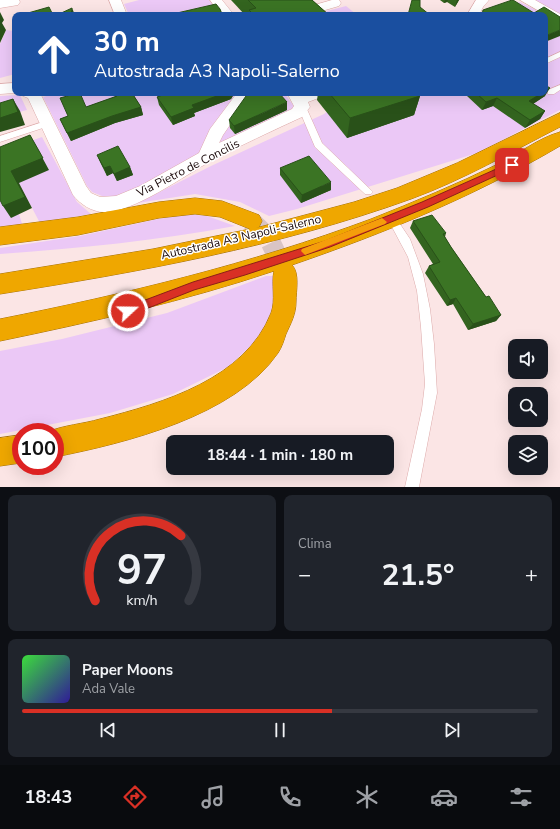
<!DOCTYPE html>
<html lang="it">
<meta charset="utf-8">
<style>
body{margin:0;font-family:"Nunito Sans",sans-serif;background:#20242c;color:#f1f3f6;height:100vh;display:flex;flex-direction:column;font-size:15px;white-space:nowrap}
*{box-sizing:border-box;margin:0}
p{font-size:13px;color:#9ea1a6}
.icon{flex:none;width:22px;height:22px;fill:none;stroke:currentColor;stroke-width:2;stroke-linecap:round;stroke-linejoin:round}
.map{position:relative;height:487px;overflow:hidden}
.panel{display:flex;flex-direction:column;gap:8px;padding:8px;background:#0d0f14;flex:1}
.panel>*{flex:none}
.banner{position:absolute;left:12px;top:12px;width:536px;height:84px;border-radius:8px;box-shadow:0 4px 16px #0002;background:#1a4fa0;color:#fff;overflow:hidden}
.fabs{position:absolute;left:508px;top:339px;display:grid;gap:8px}
.fabs a{display:grid;place-items:center;width:40px;height:40px;border-radius:8px;background:#171b24;box-shadow:0 4px 16px #0002;font-size:20px}
.speed{position:absolute;left:12px;top:423px;display:flex;gap:8px;font-size:20px;font-weight:700;text-align:center}
.speed>*{display:grid;place-content:center;width:52px;height:52px;border-radius:50%;background:#171b24;box-shadow:0 4px 16px #0002;line-height:1}
.speed .limit{border:6px solid #d22;background:#fff;color:#111}
.pin{position:absolute;display:grid;place-items:center;width:34px;height:34px;color:#fff;margin:-17px;border-radius:8px;box-shadow:0 2px 6px #0006}
.me{position:absolute;width:44px;margin:-22px;rotate:69deg;stroke-linejoin:round;filter:drop-shadow(0 0 3px #0008)}
.turn{display:flex;align-items:center;gap:14px;height:84px;padding:0 16px;font-size:18px}
.turn .icon{width:52px;height:52px;stroke-width:2.5}
.turn b{display:block;font-size:28px;line-height:34px}
.big{font-size:30px;font-weight:700;line-height:1.1}
.panel .card{flex:1;display:flex;flex-direction:column;justify-content:center;gap:6px;min-width:0;padding:0 14px;border-radius:8px;background:#20242c}
.panel .dial{align-items:center;gap:0}
.dial svg{height:104px;overflow:visible;fill:none;stroke:#363941;stroke-width:7;stroke-linecap:round;text-anchor:middle}
.dial text{fill:#f1f3f6;stroke:none}
.song{display:flex;align-items:center;gap:12px}
.cover{width:48px;height:48px;border-radius:6px;background:linear-gradient(135deg,hsl(120 70% 55%),hsl(250 70% 35%))}
.played{height:4px;border-radius:2px;background:linear-gradient(90deg,#d93025 60%,#363941 60%)}
.keys{display:flex;justify-content:space-around;direction:ltr}
.heat{display:flex;justify-content:space-between;align-items:center;font-size:22px;direction:ltr}
.panel .tiles{flex:1;display:grid;gap:8px;grid-template-columns:1fr 1fr}
.card:last-child{grid-column:span 2}
.trip{position:absolute;left:166px;top:435px;width:228px;height:40px;border-radius:8px;background:#171b24;box-shadow:0 4px 16px #0002;font-weight:700;line-height:40px;text-align:center}
.tab-bar{display:flex;height:64px;justify-content:space-around;align-items:center;background:#090b0e;color:#9ea1a6}
.tab-bar .icon{width:28px;height:28px}
.tab-bar .on{color:#d93025}
.tab-bar b{font-size:18px;color:#f1f3f6}
.map>svg:first-child{display:block}
.green{fill:#ebc8f6}
.lines{fill:none;stroke-linecap:round;stroke-linejoin:round}
.highway-tunnel{stroke:#d9c4c4;stroke-width:20;stroke-dasharray:20 10;stroke-linecap:butt}
.lane-casing{stroke:#daa;stroke-width:1}
.street-casing{stroke:#daa;stroke-width:1}
.highway-casing{stroke:#a57004;stroke-width:1}
.lane{fill:#fff;fill-rule:evenodd}
.street{fill:#fff;fill-rule:evenodd}
.highway{fill:#efa700;fill-rule:evenodd}
.wall{fill:#33641f}
.shaded-wall{fill:#295119}
.building{fill:#3b7424;stroke:#295119}
.route{fill:#d93025;stroke:#8d1f18}
.slow{fill:#f59e0b}
.labels{text-anchor:middle;dominant-baseline:central;stroke-width:3;stroke-linejoin:round;paint-order:stroke}
.street-label{font-size:12px;fill:#1b0a0b;stroke:#fff}
</style>
<div class="map">
<svg width="560" height="487" viewBox="0 0 560 487">
<rect width="100%" height="100%" fill="#fbe5e5"/>
<g class="green">
<path d="M139,0H209L220,15H129L124,4Z"/>
<path d="M533,0H560V16Z"/>
<path d="M520,2L560,22V110L477,153L297,209L269,216L240,202L195,194L138,203L211,166L324,114L353,93H545V15H491L488,13Z"/>
<path d="M346,6L357,15H312Z"/>
<path d="M6,30L15,31V74L0,78V44Z"/>
<path d="M56,93H284L294,106L289,113L142,186L116,196L107,198L92,192L87,186L43,97Z"/>
<path d="M20,95L27,110L0,117V96Z"/>
<path d="M42,137L77,202L91,214L40,223L2,151Z"/>
<path d="M0,187L11,217L19,214L23,227L0,229Z"/>
<path d="M188,214L207,216L235,226C157,241 79,248 0,254V248L80,236L158,219Z"/>
<path d="M266,276H275L277,294L270,317L257,340L228,367L173,394L110,413L0,434V351L62,339L167,313Z"/>
</g>
<g class="lines">
<path class="highway-tunnel" d="M251,221L268,237L285,272"/>
<defs>
<g id="lane">
<path d="M560,52V57L545,64V59Z"/>
<path d="M560,85V90L554,94H548V90Z"/>
<path d="M302,104L306,107L322,143L371,190L373,192L371,194H365L315,147L298,107Z"/>
<path d="M46,121L50,124L49,126L0,142V136Z"/>
<path d="M397,223L400,224L410,239L423,274L430,309L434,344L437,393L419,487H405L422,409L425,384L421,327L417,291L408,257L392,227L394,224Z"/>
</g>
<g id="street">
<path d="M0,0H19L20,2L18,5L0,8Z"/>
<path d="M109,0H121L127,15H115Z"/>
<path d="M210,0H222L234,15H221Z"/>
<path d="M332,0H339L341,3L339,6L308,15H288L290,12Z"/>
<path d="M476,0H489L483,7L479,15H467Z"/>
<path d="M520,0H535L560,14V23Z"/>
<path d="M15,83V93L0,94V84Z"/>
<path d="M21,93H40L86,186L91,193L100,197L116,196L140,186L199,153L210,129L237,93H252L223,135L219,143L292,109L294,106L287,93H326L324,96L308,102L310,107L302,117C272,131 241,145 211,161C185,175 133,213 104,212C92,212 80,204 73,195L28,98L23,96Z"/>
</g>
<g id="highway">
<path d="M560,113V127C511,152 463,180 411,199C278,247 139,272 0,294V274L153,249L250,229L220,217L195,214L159,218L78,235L0,245V227L78,217L159,202L195,198L222,201L259,215L262,221L259,227L256,228L354,202L397,188L457,163Z"/>
<path d="M560,132V146C475,196 385,233 292,265C300,273 296,291 296,302C296,314 291,323 286,334C284,340 282,347 278,353C235,416 126,443 55,457V432H47C64,425 83,424 100,419C163,403 245,379 271,313C276,300 271,284 274,271C185,301 92,322 0,341V319C126,294 250,264 371,219C414,202 457,184 498,164C519,154 538,138 560,132Z"/>
<path d="M21,435V463L0,466V438Z"/>
</g>
</defs>
<use href="#lane" class="lane-casing"/>
<use href="#street" class="street-casing"/>
<use href="#highway" class="highway-casing"/>
<use href="#lane" class="lane"/>
<use href="#street" class="street"/>
<use href="#highway" class="highway"/>
</g>
<g class="wall">
<path d="M231,0H312L329,15H245Z"/>
<path d="M440,0H459L455,7L447,2L444,3Z"/>
<path d="M113,93H132L141,107L143,115L115,123L71,141L60,119L68,116L86,107L115,97Z"/>
<path d="M168,93H234V94L231,99L194,113L195,116L173,125L159,105L157,97Z"/>
<path d="M318,93H417L420,96L414,115L347,138L317,100Z"/>
<path d="M469,93H545V96L533,104L545,111L540,119L525,128L493,106L482,110L467,96Z"/>
<path d="M287,110L235,134L230,128L229,120Z"/>
<path d="M97,155L130,167L133,175L117,181L113,173L107,176L100,162Z"/>
<path d="M280,168L331,190L301,203L280,175Z"/>
<path d="M413,221L446,233L445,237L451,247L486,297L501,315L496,321L468,330L453,304L447,306L425,273L429,266L433,264L410,228Z"/>
</g>
<g class="shaded-wall">
<path d="M445,0H448L447,2L444,3Z"/>
<path d="M457,0H459L455,7Z"/>
<path d="M72,8L75,15H71Z"/>
<path d="M0,12L4,20L2,23L6,30L0,43Z"/>
<path d="M560,30V36L545,42V36Z"/>
<path d="M550,88L545,96L525,109L529,101L542,93H545V91Z"/>
<path d="M225,93H234V94L231,99L194,113L195,116L173,125L171,117L192,105Z"/>
<path d="M420,96L414,115L347,138L350,118Z"/>
<path d="M497,98L493,106L482,110L486,102Z"/>
<path d="M13,99L20,111L25,125L0,132V118Z"/>
<path d="M287,102V110L235,134L234,126Z"/>
<path d="M141,107L143,115L115,123L71,141L67,133L112,116Z"/>
<path d="M545,111L540,119L525,128L530,120Z"/>
<path d="M30,135L49,170L19,183L32,208L11,218L3,206L11,171Z"/>
<path d="M110,166L113,173L107,176L104,168Z"/>
<path d="M130,167L133,175L117,181L114,174Z"/>
<path d="M331,182V190L301,203L302,195Z"/>
<path d="M456,298L453,304L447,306L450,300Z"/>
<path d="M501,315L496,321L468,330L473,324Z"/>
</g>
<g class="building">
<path d="M248,0H312L329,15H254L249,10L256,8Z"/>
<path d="M412,0H420V7L430,15H408Z"/>
<path d="M512,0H513L534,13L544,7L560,17V30L545,36V15H482L483,10Z"/>
<path d="M216,4L220,9L222,14L219,15H178L177,13Z"/>
<path d="M49,7L53,15H30L28,13Z"/>
<path d="M72,8L71,15H57Z"/>
<path d="M545,85L550,88L545,91Z"/>
<path d="M78,93H80L86,107L117,96L115,93H132L141,107L112,116L67,133L60,119L68,116L60,98Z"/>
<path d="M168,93H225L192,105L194,108L171,117L157,97Z"/>
<path d="M249,93H279L287,102L234,126L229,120L246,96Z"/>
<path d="M329,93H417L420,96L350,118Z"/>
<path d="M476,93H542L529,101L545,111L530,120L497,98L486,102Z"/>
<path d="M13,99L18,112L0,118V103Z"/>
<path d="M30,135L43,158L11,171L25,197L3,206L0,200V147Z"/>
<path d="M118,146L130,167L114,174L110,166L104,168L97,155Z"/>
<path d="M309,156L331,182L302,195L280,168Z"/>
<path d="M432,215L446,233L443,234L451,247L486,297L489,296L501,315L473,324L456,298L450,300L429,266L440,262L413,221Z"/>
</g>
<path class="route" d="M512,162L515,163V167L428,207L330,247L245,275L194,290L128,316L123,311L124,308L193,282L325,241L422,202Z"/>
<path class="slow" d="M382,218L387,222L385,224L305,255L301,251L302,249Z"/>
<g class="labels">
<g class="street-label">
<text transform="translate(188 168) rotate(-27)">Via Pietro de Concilis</text>
<text transform="translate(241 237) rotate(-13)">Autostrada A3 Napoli-Salerno</text>
</g>
</g>
</svg>
<div class="fabs">
<a><svg class="icon" aria-label="sound" viewBox="0 0 24 24"><path d="M4 9h4l5-4v14l-5-4H4zM17 9q2 3 0 6"/></svg></a>
<a><svg class="icon" aria-label="search" viewBox="0 0 24 24"><circle cx="10" cy="10" r="6"/><path d="M15 15l6 6"/></svg></a>
<a><svg class="icon" aria-label="layers" viewBox="0 0 24 24"><path d="M12 4l9 5-9 5-9-5zM3 14l9 5 9-5"/></svg></a>
</div>
<div class="speed"><div class="limit">100</div></div>
<div class="pin" style="left:512px;top:165px;background:#d93025"><svg class="icon" aria-label="arrive" viewBox="0 0 24 24"><path d="M6 21V4h12l-3 4 3 4H6"/></svg></div>
<svg class="me" style="left:128px;top:311px" viewBox="-20 -20 40 40"><circle r="17" fill="#d93025" stroke="#fff" stroke-width="3"/><path d="M0-11L8 9 0 5-8 9z" fill="#fff"/></svg>
<div class="trip">18:44 · 1 min · 180 m</div>
<div class="banner">
<div class="turn"><svg class="icon" aria-label="ahead" viewBox="0 0 24 24"><path d="M12 20V5M6 11l6-6 6 6"/></svg><div><b>30 m</b>Autostrada A3 Napoli-Salerno</div></div>
</div>
</div>
<section class="panel">
<div class="tiles">
<div class="card dial"><svg viewBox="0 0 100 80">
<path d="M14 69A42 42 0 1 1 86 69"/>
<path d="M14 69A42 42 0 0 1 80 19" stroke="#d93025"/>
<text x="50" y="56" font-size="32" font-weight="700">97</text>
<text x="50" y="72" font-size="11">km/h</text>
</svg></div>
<div class="card"><p>Clima</p>
<div class="heat"><a>−</a><b class="big">21.5°</b><a>+</a></div>
</div>
<div class="card">
<div class="song"><i class="cover"></i><div><b>Paper Moons</b><p>Ada Vale</p></div></div>
<div class="played"></div>
<div class="keys"><svg class="icon" aria-label="previous" viewBox="0 0 24 24"><path d="M18 5L8 12l10 7zM5 5v14"/></svg><svg class="icon" aria-label="pause" viewBox="0 0 24 24"><path d="M8 5v14M16 5v14"/></svg><svg class="icon" aria-label="next" viewBox="0 0 24 24"><path d="M6 5l10 7-10 7zM19 5v14"/></svg></div>
</div>
</div>
</section>
<nav class="tab-bar">
<b>18:43</b>
<svg class="icon on" aria-label="directions" viewBox="0 0 24 24"><path d="M12 3l9 9-9 9-9-9zM9 14v-3h6M13 9l2 2-2 2"/></svg>
<svg class="icon" aria-label="music" viewBox="0 0 24 24"><path d="M9 18V5l10-2v13"/><circle cx="6" cy="18" r="3"/><circle cx="16" cy="16" r="3"/></svg>
<svg class="icon" aria-label="phone" viewBox="0 0 24 24"><path d="M5 4h4l2 5-3 2q2 4 5 5l2-3 5 2v4C11 20 4 13 5 4z"/></svg>
<svg class="icon" aria-label="climate" viewBox="0 0 24 24"><path d="M12 3v18M4 7l16 10M4 17L20 7"/></svg>
<svg class="icon" aria-label="car" viewBox="0 0 24 24"><path d="M5 17H2v-5l4-1 3-4h7l3 4 3 1v5h-3M9 17h6M6 11h13"/><circle cx="7" cy="17" r="2"/><circle cx="17" cy="17" r="2"/></svg>
<svg class="icon" aria-label="filters" viewBox="0 0 24 24"><path d="M4 7h16M4 17h16"/><circle cx="9" cy="7" r="2"/><circle cx="15" cy="17" r="2"/></svg>
</nav>
